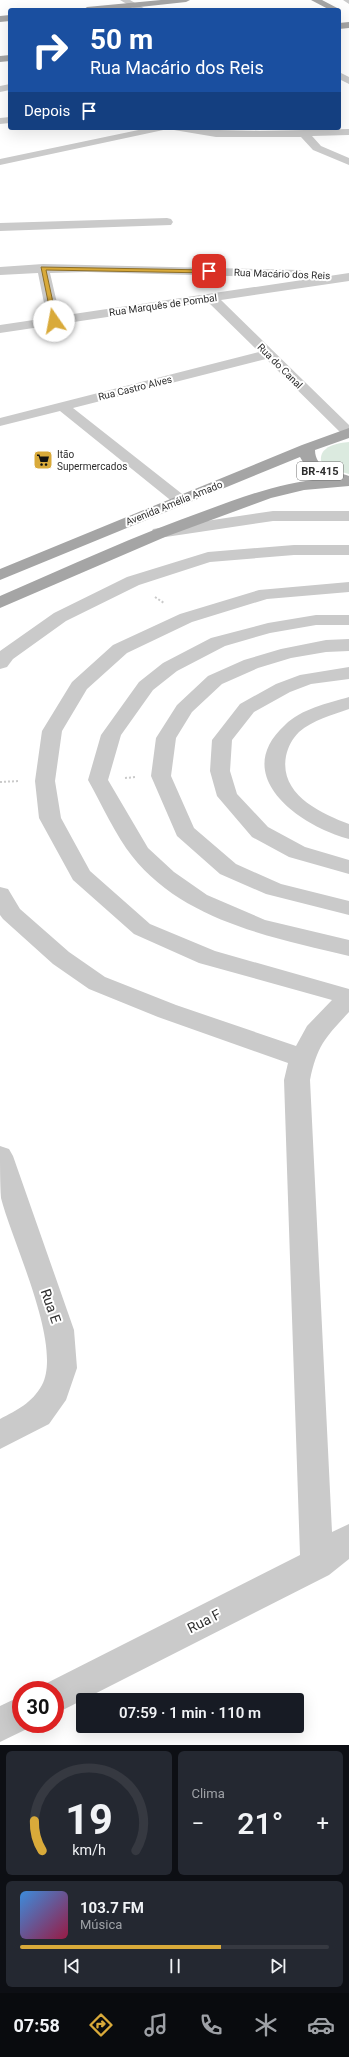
<!DOCTYPE html>
<html lang="pt">
<meta charset="utf-8">
<style>
body{margin:0;font-family:Roboto,sans-serif;background:#242831;color:#f1f3f6;height:100vh;display:flex;flex-direction:column;font-size:15px;white-space:nowrap}
*{box-sizing:border-box;margin:0}
p{font-size:13px;color:#9ea1a6}
.icon{flex:none;width:22px;height:22px;fill:none;stroke:currentColor;stroke-width:2;stroke-linecap:round;stroke-linejoin:round}
.map{position:relative;height:1745px;overflow:hidden}
.sheet{display:flex;flex-direction:column;gap:6px;padding:6px;background:#0d0f14;flex:1}
.sheet>*{flex:none}
.guide{position:absolute;left:8px;top:8px;width:333px;height:122px;border-radius:4px;box-shadow:0 4px 16px #0002;background:#1a4fa0;color:#fff;overflow:hidden}
.speed{position:absolute;left:12px;top:1681px;display:flex;gap:8px;font-size:20px;font-weight:700;text-align:center}
.speed>*{display:grid;place-content:center;width:52px;height:52px;border-radius:50%;background:#171b24;box-shadow:0 4px 16px #0002;line-height:1}
.speed .limit{border:6px solid #d22;background:#fff;color:#111}
.pin{position:absolute;display:grid;place-items:center;width:34px;height:34px;color:#fff;margin:-17px;border-radius:8px;box-shadow:0 2px 6px #0006}
.me{position:absolute;width:44px;margin:-22px;rotate:348deg;stroke-linejoin:round;filter:drop-shadow(0 0 3px #0008)}
.turn{display:flex;align-items:center;gap:14px;height:84px;padding:0 16px;font-size:18px}
.turn .icon{width:52px;height:52px;stroke-width:2.5}
.turn b{display:block;font-size:28px;line-height:34px}
.then{display:flex;align-items:center;height:38px;padding:0 16px;background:#0003;gap:8px;font-size:15px}
.big{font-size:30px;font-weight:600;line-height:1.1}
.sheet .card{flex:1;display:flex;flex-direction:column;justify-content:center;gap:6px;min-width:0;padding:0 14px;border-radius:6px;background:#242831}
.sheet .dial{align-items:center;gap:0}
.dial svg{height:104px;overflow:visible;fill:none;stroke:#363941;stroke-width:7;stroke-linecap:round;text-anchor:middle}
.dial text{fill:#f1f3f6;stroke:none}
.song{display:flex;align-items:center;gap:12px}
.cover{width:48px;height:48px;border-radius:6px;background:linear-gradient(135deg,hsl(210 70% 55%),hsl(340 70% 35%))}
.played{height:4px;border-radius:2px;background:linear-gradient(90deg,#d9aa3a 65%,#363941 65%)}
.keys{display:flex;justify-content:space-around;direction:ltr}
.heat{display:flex;justify-content:space-between;align-items:center;font-size:22px;direction:ltr}
.sheet .tiles{flex:1;display:grid;gap:6px;grid-template-columns:1fr 1fr}
.card:last-child{grid-column:span 2}
.trip{position:absolute;left:76px;top:1693px;width:228px;height:40px;border-radius:4px;background:#171b24;box-shadow:0 4px 16px #0002;font-weight:600;line-height:40px;text-align:center}
.menu{display:flex;height:64px;justify-content:space-around;align-items:center;background:#090b0e;color:#9ea1a6}
.menu .icon{width:28px;height:28px}
.menu .active{color:#d9aa3a}
.menu b{font-size:18px;color:#f1f3f6}
.map>svg:first-child{display:block}
.green{fill:#dbeadf}
.lines{fill:none;stroke-linecap:round;stroke-linejoin:round}
.path{stroke:#cacaca;stroke-width:2;stroke-dasharray:2 2;stroke-linecap:butt}
.minor{fill:#cacaca;fill-rule:evenodd}
.major{fill:#a5a5a5;fill-rule:evenodd}
.route{fill:#d9aa3a;stroke:#8d6e26}
.labels{text-anchor:middle;dominant-baseline:central;stroke-width:4;stroke-linejoin:round;paint-order:stroke}
.far-street-label{font-size:10px;fill:#2d2d2d;stroke:#fff}
.far-poi-label{font-size:10px;fill:#2d2d2d;stroke:#fff;text-anchor:start}
.shield{fill:#fff;stroke:#6c6c6c;stroke-width:1}
.shield-label{font-size:11px;font-weight:bold;fill:#2d2d2d}
.near-street-label{font-size:14px;fill:#2d2d2d;stroke:#fff}
</style>
<div class="map">
<svg width="349" height="1745" viewBox="0 0 349 1745">
<rect width="100%" height="100%" fill="#fff"/>
<path class="green" d="M349,442V474L334,470L321,461C319,446 338,443 349,442Z"/>
<g class="lines">
<g class="path">
<path d="M155,597L164,603"/>
<path d="M125,778L136,777"/>
<path d="M0,782L20,781"/>
</g>
<g class="minor">
<path d="M120,0H130L147,10H137Z"/>
<path d="M343,0H349V4Z"/>
<path d="M339,72L349,77V84L339,79Z"/>
<path d="M10,84V90L0,92V86Z"/>
<path d="M10,117V123L0,124V118Z"/>
<path d="M148,128L260,131L349,129V135L312,136L321,146L349,158V165L313,150L301,137H216L168,129L0,165V159Z"/>
<path d="M167,218L171,219L173,222L171,225L0,231V223Z"/>
<path d="M43,264L300,270L306,274L300,278L87,272L50,273L60,316L349,273V281L221,300L349,425V438L344,436L266,359L73,408L186,497L188,500L186,503H174L60,411L0,426V418L259,352L208,302L0,333V325L47,318L38,273L0,275V267Z"/>
<path d="M273,511H349V521H273L159,538L153,537L151,533L153,529L159,528Z"/>
<path d="M294,545H349V555H294L210,562L139,585L66,621L13,659L7,667L0,669V651L54,613L127,577L208,552Z"/>
<path d="M349,582V592L267,599L192,622L127,653L87,689L62,731L55,781L61,818L90,871L150,924L215,951L349,989V1012C326,1037 317,1045 310,1080L332,1532L349,1524V1559L329,1575L55,1714V1690H40L43,1685L300,1555L284,1080L288,1063L158,1017L89,989L53,964L3,919L0,915V887L8,889L20,909L69,952L105,977L176,1005L296,1046L307,1026L332,1000L199,963L134,934L73,880L39,818L35,781L42,731L72,682L113,645L180,614L259,590Z"/>
<path d="M316,615H349V625H316L270,633L225,646L177,671L153,690L121,735L108,780L148,848L174,872L207,895L265,920L349,940V956C274,938 183,921 132,856C116,836 101,803 88,780L101,735L139,682L163,663L211,638L268,623Z"/>
<path d="M349,639V651L326,652L291,658L258,668L222,684L192,712L176,738L171,776L194,828L236,864L281,884L349,901V915L266,894L220,874L177,836L151,776L156,738L177,705L208,676L244,660L281,649L326,640Z"/>
<path d="M349,667V679L311,684L290,692L254,712L232,740L230,771L237,794L268,827L305,847L349,860V874L289,857L252,837L217,796L210,771L212,740L240,704L276,684L300,675Z"/>
<path d="M349,697V709C332,715 313,720 299,732C292,739 288,747 286,756C279,794 320,813 349,824V839C300,826 229,776 285,725C301,709 328,703 349,697Z"/>
<path d="M0,1146L9,1149L13,1156L74,1330L77,1368L66,1400L49,1424L0,1449V1419C17,1410 32,1403 42,1385C63,1345 12,1242 1,1198C0,1184 0,1161 0,1146Z"/>
<path d="M21,1696V1724H34L33,1726L0,1742V1706Z"/>
</g>
<g class="major">
<path d="M161,0H190L186,2L112,10H83L87,7Z"/>
<path d="M311,0H322L341,10L339,12V10H330Z"/>
<path d="M10,15V21L0,22V16Z"/>
<path d="M349,22V28L339,29V23Z"/>
<path d="M10,55V61L0,62V56Z"/>
<path d="M349,428V438L315,450C315,469 335,471 349,476V486L304,490L271,498L165,537L0,608V596C69,566 136,535 207,510C245,496 283,482 323,479L307,469L300,457L0,580V569L302,445Z"/>
</g>
</g>
<path class="route" d="M41,267L209,270L212,271L209,273L46,270L57,321L54,323L52,321Z"/>
<defs>
<symbol id="supermarket-square" viewBox="-11 -11 22 22"><rect x="-9" y="-9" width="18" height="18" rx="4" fill="#d9aa3a" stroke="#fff"/><path d="M-6-5.5h2.5l.6 2H6L4.5 2H-2.5L-4.4-4H-6ZM-1.5 3.2a1.3 1.3 0 1 0 .1 0ZM3 3.2a1.3 1.3 0 1 0 .1 0Z" fill="#111"/></symbol>
</defs>
<g fill-rule="evenodd">
<use href="#supermarket-square" x="32" y="449" width="22" height="22"/>
</g>
<g class="labels">
<g class="far-street-label">
<text transform="translate(282 274) rotate(2)">Rua Macário dos Reis</text>
<text transform="translate(163 305) rotate(-8)">Rua Marquês de Pombal</text>
<text transform="translate(280 366) rotate(45)">Rua do Canal</text>
<text transform="translate(135 388) rotate(-14)">Rua Castro Alves</text>
<text transform="translate(174 503) rotate(-22)">Avenida Amélia Amado</text>
</g>
<g class="far-poi-label">
<text x="57" y="454">Itão<tspan x="57" dy="12">Supermercados</tspan></text>
</g>
<rect class="shield" x="297" y="462" width="46" height="18" rx="3"/>
<g class="shield-label">
<text x="320" y="471">BR-415</text>
</g>
<g class="near-street-label">
<text transform="translate(51 1306) rotate(71)">Rua E</text>
<text transform="translate(204 1621) rotate(-27)">Rua F</text>
</g>
</g>
</svg>
<div class="speed"><div class="limit">30</div></div>
<div class="pin" style="left:209px;top:271px;background:#d93025"><svg class="icon" aria-label="arrive" viewBox="0 0 24 24"><path d="M6 21V4h12l-3 4 3 4H6"/></svg></div>
<svg class="me" style="left:54px;top:321px" viewBox="-20 -20 40 40"><circle r="19" fill="#fff"/><path d="M0-13L10 11 0 6-10 11z" fill="#d9aa3a"/></svg>
<div class="trip">07:59 · 1 min · 110 m</div>
<div class="guide">
<div class="turn"><svg class="icon" aria-label="right" viewBox="0 0 24 24"><path d="M7 20v-9h11M14 6l5 5-5 5"/></svg><div><b>50 m</b>Rua Macário dos Reis</div></div>
<div class="then">Depois<svg class="icon" aria-label="arrive" viewBox="0 0 24 24"><path d="M6 21V4h12l-3 4 3 4H6"/></svg></div>
</div>
</div>
<section class="sheet">
<div class="tiles">
<div class="card dial"><svg viewBox="0 0 100 80">
<path d="M14 69A42 42 0 1 1 86 69"/>
<path d="M14 69A42 42 0 0 1 8 46" stroke="#d9aa3a"/>
<text x="50" y="56" font-size="32" font-weight="700">19</text>
<text x="50" y="72" font-size="11">km/h</text>
</svg></div>
<div class="card"><p>Clima</p>
<div class="heat"><a>−</a><b class="big">21°</b><a>+</a></div>
</div>
<div class="card">
<div class="song"><i class="cover"></i><div><b>103.7 FM</b><p>Música</p></div></div>
<div class="played"></div>
<div class="keys"><svg class="icon" aria-label="previous" viewBox="0 0 24 24"><path d="M18 5L8 12l10 7zM5 5v14"/></svg><svg class="icon" aria-label="pause" viewBox="0 0 24 24"><path d="M8 5v14M16 5v14"/></svg><svg class="icon" aria-label="next" viewBox="0 0 24 24"><path d="M6 5l10 7-10 7zM19 5v14"/></svg></div>
</div>
</div>
</section>
<nav class="menu">
<b>07:58</b>
<svg class="icon active" aria-label="directions" viewBox="0 0 24 24"><path d="M12 3l9 9-9 9-9-9zM9 14v-3h6M13 9l2 2-2 2"/></svg>
<svg class="icon" aria-label="music" viewBox="0 0 24 24"><path d="M9 18V5l10-2v13"/><circle cx="6" cy="18" r="3"/><circle cx="16" cy="16" r="3"/></svg>
<svg class="icon" aria-label="phone" viewBox="0 0 24 24"><path d="M5 4h4l2 5-3 2q2 4 5 5l2-3 5 2v4C11 20 4 13 5 4z"/></svg>
<svg class="icon" aria-label="climate" viewBox="0 0 24 24"><path d="M12 3v18M4 7l16 10M4 17L20 7"/></svg>
<svg class="icon" aria-label="car" viewBox="0 0 24 24"><path d="M5 17H2v-5l4-1 3-4h7l3 4 3 1v5h-3M9 17h6M6 11h13"/><circle cx="7" cy="17" r="2"/><circle cx="17" cy="17" r="2"/></svg>
</nav>
